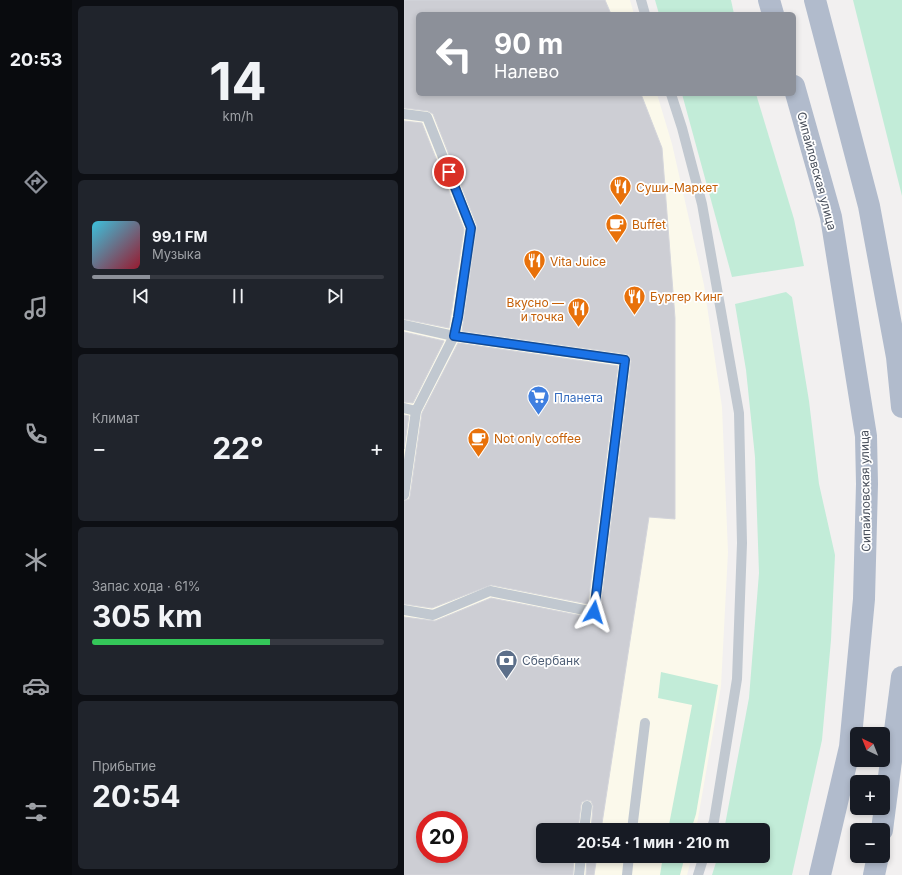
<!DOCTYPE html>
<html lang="ru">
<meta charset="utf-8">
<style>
body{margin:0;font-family:Inter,sans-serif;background:#20242c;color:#f1f3f6;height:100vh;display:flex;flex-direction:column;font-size:15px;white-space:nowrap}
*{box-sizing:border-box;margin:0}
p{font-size:13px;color:#9ea1a6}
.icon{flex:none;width:22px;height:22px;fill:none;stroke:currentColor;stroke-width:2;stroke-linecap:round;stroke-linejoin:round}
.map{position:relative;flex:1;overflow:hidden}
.details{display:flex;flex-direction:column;gap:6px;padding:6px;background:#0d0f14;width:332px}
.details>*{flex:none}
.hud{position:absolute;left:12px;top:12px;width:380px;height:84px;border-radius:6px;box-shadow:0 2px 6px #0003;background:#8c9099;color:#fff;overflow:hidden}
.needle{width:26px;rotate:317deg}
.controls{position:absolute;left:446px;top:727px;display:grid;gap:8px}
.controls a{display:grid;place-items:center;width:40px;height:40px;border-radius:6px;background:#171b24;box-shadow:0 2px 6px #0003;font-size:20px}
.speed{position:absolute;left:12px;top:811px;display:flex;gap:8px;font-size:20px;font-weight:700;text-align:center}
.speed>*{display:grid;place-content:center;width:52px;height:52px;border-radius:50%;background:#171b24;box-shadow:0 2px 6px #0003;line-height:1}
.speed .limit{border:6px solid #d22;background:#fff;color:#111}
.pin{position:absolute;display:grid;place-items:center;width:34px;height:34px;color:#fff;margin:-17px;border:2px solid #fff;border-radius:50%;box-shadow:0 1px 4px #0007}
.me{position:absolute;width:44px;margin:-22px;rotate:7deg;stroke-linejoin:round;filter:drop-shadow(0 0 3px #0008)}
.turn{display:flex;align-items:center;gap:14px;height:84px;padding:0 12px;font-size:18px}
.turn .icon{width:52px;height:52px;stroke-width:2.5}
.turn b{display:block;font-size:28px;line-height:34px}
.big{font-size:30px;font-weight:700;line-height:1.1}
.details .widget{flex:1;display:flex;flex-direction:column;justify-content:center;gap:6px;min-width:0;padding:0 14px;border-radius:6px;background:#20242c}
.details .dial{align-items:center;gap:0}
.dial b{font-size:52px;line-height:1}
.song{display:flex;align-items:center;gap:12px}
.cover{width:48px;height:48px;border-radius:6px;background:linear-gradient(135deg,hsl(190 70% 55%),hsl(350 70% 35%))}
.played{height:4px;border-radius:2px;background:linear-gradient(90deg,#8c9099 20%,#363941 20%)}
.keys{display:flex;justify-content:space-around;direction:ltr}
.heat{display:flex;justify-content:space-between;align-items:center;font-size:22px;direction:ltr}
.charge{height:6px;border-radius:3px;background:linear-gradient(90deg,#34c759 61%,#363941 0)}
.trip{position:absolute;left:132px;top:823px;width:234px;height:40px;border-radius:6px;background:#171b24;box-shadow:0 2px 6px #0003;font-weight:700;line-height:40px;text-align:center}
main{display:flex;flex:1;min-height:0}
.tabs{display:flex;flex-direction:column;width:72px;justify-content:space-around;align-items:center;background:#090b0e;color:#9ea1a6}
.tabs .icon{width:28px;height:28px}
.tabs .current{color:#8c9099}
.tabs b{font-size:18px;color:#f1f3f6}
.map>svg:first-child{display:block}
.commercial{fill:#fbf9eb;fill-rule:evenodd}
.green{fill:#c2ecd8}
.building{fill:#cdced4;stroke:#d4d5db;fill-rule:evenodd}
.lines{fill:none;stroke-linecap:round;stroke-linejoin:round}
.lane{stroke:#c1c8d0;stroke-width:10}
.primary{stroke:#b1bbcc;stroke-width:22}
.route-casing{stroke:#114b97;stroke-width:10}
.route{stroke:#1a73e8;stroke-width:7}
.labels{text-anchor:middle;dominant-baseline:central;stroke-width:3.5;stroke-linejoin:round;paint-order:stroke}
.street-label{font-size:12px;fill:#49505c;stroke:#fff}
.food-label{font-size:12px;fill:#c56008;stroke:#fff;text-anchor:start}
.shop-label{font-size:12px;fill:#366cbe;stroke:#fff;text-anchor:start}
.service-label{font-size:12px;fill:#4e5e75;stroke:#fff;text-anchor:start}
</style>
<main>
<nav class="tabs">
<b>20:53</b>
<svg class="icon current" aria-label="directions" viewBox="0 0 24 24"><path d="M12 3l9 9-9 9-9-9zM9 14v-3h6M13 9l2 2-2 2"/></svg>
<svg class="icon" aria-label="music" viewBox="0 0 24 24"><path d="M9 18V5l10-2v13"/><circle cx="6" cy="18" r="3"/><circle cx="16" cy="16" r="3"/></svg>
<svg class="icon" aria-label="phone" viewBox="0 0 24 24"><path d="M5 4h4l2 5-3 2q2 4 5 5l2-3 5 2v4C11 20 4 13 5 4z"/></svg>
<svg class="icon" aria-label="climate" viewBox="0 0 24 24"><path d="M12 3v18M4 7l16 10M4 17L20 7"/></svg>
<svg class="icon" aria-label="car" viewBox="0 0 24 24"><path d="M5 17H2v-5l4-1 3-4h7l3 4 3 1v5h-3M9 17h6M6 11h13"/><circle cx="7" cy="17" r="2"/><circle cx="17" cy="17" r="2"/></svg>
<svg class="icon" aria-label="filters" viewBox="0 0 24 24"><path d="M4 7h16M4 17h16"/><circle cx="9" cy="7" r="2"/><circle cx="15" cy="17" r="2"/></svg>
</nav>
<section class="details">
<div class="widget dial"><b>14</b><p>km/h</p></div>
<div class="widget">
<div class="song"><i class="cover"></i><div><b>99.1 FM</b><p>Музыка</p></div></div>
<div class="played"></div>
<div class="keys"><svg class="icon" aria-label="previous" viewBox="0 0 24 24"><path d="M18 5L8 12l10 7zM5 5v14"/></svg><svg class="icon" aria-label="pause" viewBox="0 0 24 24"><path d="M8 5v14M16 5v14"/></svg><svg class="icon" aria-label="next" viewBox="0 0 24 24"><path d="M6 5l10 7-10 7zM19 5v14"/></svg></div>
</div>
<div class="widget"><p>Климат</p>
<div class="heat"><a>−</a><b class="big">22°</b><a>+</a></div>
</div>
<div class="widget"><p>Запас хода · 61%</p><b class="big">305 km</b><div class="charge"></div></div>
<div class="widget"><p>Прибытие</p><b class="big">20:54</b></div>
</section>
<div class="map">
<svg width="498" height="875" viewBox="0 0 498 875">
<rect width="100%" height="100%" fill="#f2f0f0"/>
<path class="commercial" d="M0,0H226L230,14H14V94H253L268,144L300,285L318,407L324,552L317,686L292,830H139V856H288L283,875H0ZM21,820H55V854H21Z"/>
<g class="green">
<path d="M251,0H327L330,14H255Z"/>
<path d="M449,0H498V196Z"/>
<path d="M278,94H352L390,219L400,266L328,277Z"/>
<path d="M382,292L388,297L405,401L415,484L431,555L427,640L418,740L388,875H308L314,856H359V830H320L345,698L355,573L351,457L342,370L331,304Z"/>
<path d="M257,672L314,685L292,814L287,830H264L288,705L254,698Z"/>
<path d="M259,856H281L276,875H256Z"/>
</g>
<g class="building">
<path d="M0,0H201L207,14H14V94H237L258,148L271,318V519L245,517L197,830H187L189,806L187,801L183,800L178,802L177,805L174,830H139V856H170L169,875H0V617L31,621L87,598L189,618L195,616L196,613L227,361L225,355L222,354L58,331L73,226L29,114L24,111L0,108ZM21,820H55V854H21Z"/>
<path d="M0,121L18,123L60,229L45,328L0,319Z"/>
<path d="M0,332L40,341L9,403L0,402Z"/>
<path d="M54,343L214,366L184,604L87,585L28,608L0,604V501L5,499L6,496L18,413Z"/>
<path d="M0,415L5,416L0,449Z"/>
<path d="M183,856H193L190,875H182Z"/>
</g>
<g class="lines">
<g class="lane">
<path d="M237,0L241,14"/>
<path d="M267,94L278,128L298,204L335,413L338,543L333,679L310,821L307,830"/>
<path d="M0,114L23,117L67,228L54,317L50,336L12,411L0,408"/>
<path d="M0,325L50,336L221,360L190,612L86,591L29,615L0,610"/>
<path d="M0,495L12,411"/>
<path d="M180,830L183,806"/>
<path d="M228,830L241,723"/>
<path d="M175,875L177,856"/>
<path d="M223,875L225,856"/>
<path d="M294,875L300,856"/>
</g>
<g class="primary">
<path d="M365,0L369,14"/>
<path d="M411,0L465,206L493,357L498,407"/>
<path d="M390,86L427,217L462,436L463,484L460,599L446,747L416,875"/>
<path d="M478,830L498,677"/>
<path d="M470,875L474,856"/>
</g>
</g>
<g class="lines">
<defs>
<path id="route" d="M45,172L67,228L54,317L50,336L221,360L190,612"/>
</defs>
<use href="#route" class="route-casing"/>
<use href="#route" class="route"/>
</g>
<defs>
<symbol id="restaurant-pin" viewBox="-11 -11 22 30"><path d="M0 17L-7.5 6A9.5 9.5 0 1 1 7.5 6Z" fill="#e8710a" stroke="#fff"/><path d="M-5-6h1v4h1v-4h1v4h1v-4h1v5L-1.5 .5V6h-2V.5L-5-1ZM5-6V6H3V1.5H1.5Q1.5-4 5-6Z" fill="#fff"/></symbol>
<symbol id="cafe-pin" viewBox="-11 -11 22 30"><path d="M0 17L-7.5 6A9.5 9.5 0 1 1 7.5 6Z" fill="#e8710a" stroke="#fff"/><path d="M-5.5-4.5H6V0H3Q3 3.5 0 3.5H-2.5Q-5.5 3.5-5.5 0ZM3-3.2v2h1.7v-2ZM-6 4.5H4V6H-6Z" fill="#fff"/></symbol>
<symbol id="supermarket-pin" viewBox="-11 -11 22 30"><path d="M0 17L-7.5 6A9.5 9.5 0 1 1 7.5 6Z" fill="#3f7fe0" stroke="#fff"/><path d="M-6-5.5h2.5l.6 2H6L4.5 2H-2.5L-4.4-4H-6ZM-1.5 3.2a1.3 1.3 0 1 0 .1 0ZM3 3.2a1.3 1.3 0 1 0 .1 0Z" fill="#fff"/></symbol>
<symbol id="bank-pin" viewBox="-11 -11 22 30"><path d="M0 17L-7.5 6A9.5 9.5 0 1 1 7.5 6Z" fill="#5c6f8a" stroke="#fff"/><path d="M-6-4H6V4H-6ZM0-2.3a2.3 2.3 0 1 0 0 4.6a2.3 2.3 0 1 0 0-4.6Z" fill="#fff"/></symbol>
</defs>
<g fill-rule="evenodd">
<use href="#restaurant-pin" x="204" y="174" width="25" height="34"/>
<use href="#cafe-pin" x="200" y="212" width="25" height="34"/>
<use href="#restaurant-pin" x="118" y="248" width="25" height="34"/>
<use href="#restaurant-pin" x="218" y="284" width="25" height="34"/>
<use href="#restaurant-pin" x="162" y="296" width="25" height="34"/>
<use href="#supermarket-pin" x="122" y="384" width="25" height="34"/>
<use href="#cafe-pin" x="62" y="426" width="25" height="34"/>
<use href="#bank-pin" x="90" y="648" width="25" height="34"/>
</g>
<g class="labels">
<g class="street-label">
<text transform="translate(413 171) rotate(75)">Сипайловская улица</text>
<text transform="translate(461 491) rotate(-91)">Сипайловская улица</text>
</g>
<g class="food-label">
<text x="232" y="187">Суши-Маркет</text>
<text x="228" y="224">Buffet</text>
<text x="146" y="261">Vita Juice</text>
<text x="246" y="296">Бургер Кинг</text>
<text x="160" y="302" text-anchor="end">Вкусно —<tspan x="160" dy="14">и точка</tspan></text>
<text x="90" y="438">Not only coffee</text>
</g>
<g class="shop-label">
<text x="150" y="397">Планета</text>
</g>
<g class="service-label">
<text x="118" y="660">Сбербанк</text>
</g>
</g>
</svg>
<div class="controls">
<a><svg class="needle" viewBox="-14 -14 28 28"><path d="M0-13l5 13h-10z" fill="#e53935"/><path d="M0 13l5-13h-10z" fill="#9ea1a6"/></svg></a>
<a>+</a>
<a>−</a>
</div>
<div class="speed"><div class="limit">20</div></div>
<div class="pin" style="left:45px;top:172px;background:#d93025"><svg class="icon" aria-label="arrive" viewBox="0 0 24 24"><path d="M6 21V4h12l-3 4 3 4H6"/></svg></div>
<svg class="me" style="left:190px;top:612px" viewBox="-20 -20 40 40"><path d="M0-17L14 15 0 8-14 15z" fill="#1a73e8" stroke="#fff" stroke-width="4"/></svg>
<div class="trip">20:54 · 1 мин · 210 m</div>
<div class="hud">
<div class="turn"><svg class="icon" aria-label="left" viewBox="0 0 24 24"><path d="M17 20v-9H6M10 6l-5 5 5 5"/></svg><div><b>90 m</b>Налево</div></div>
</div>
</div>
</main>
